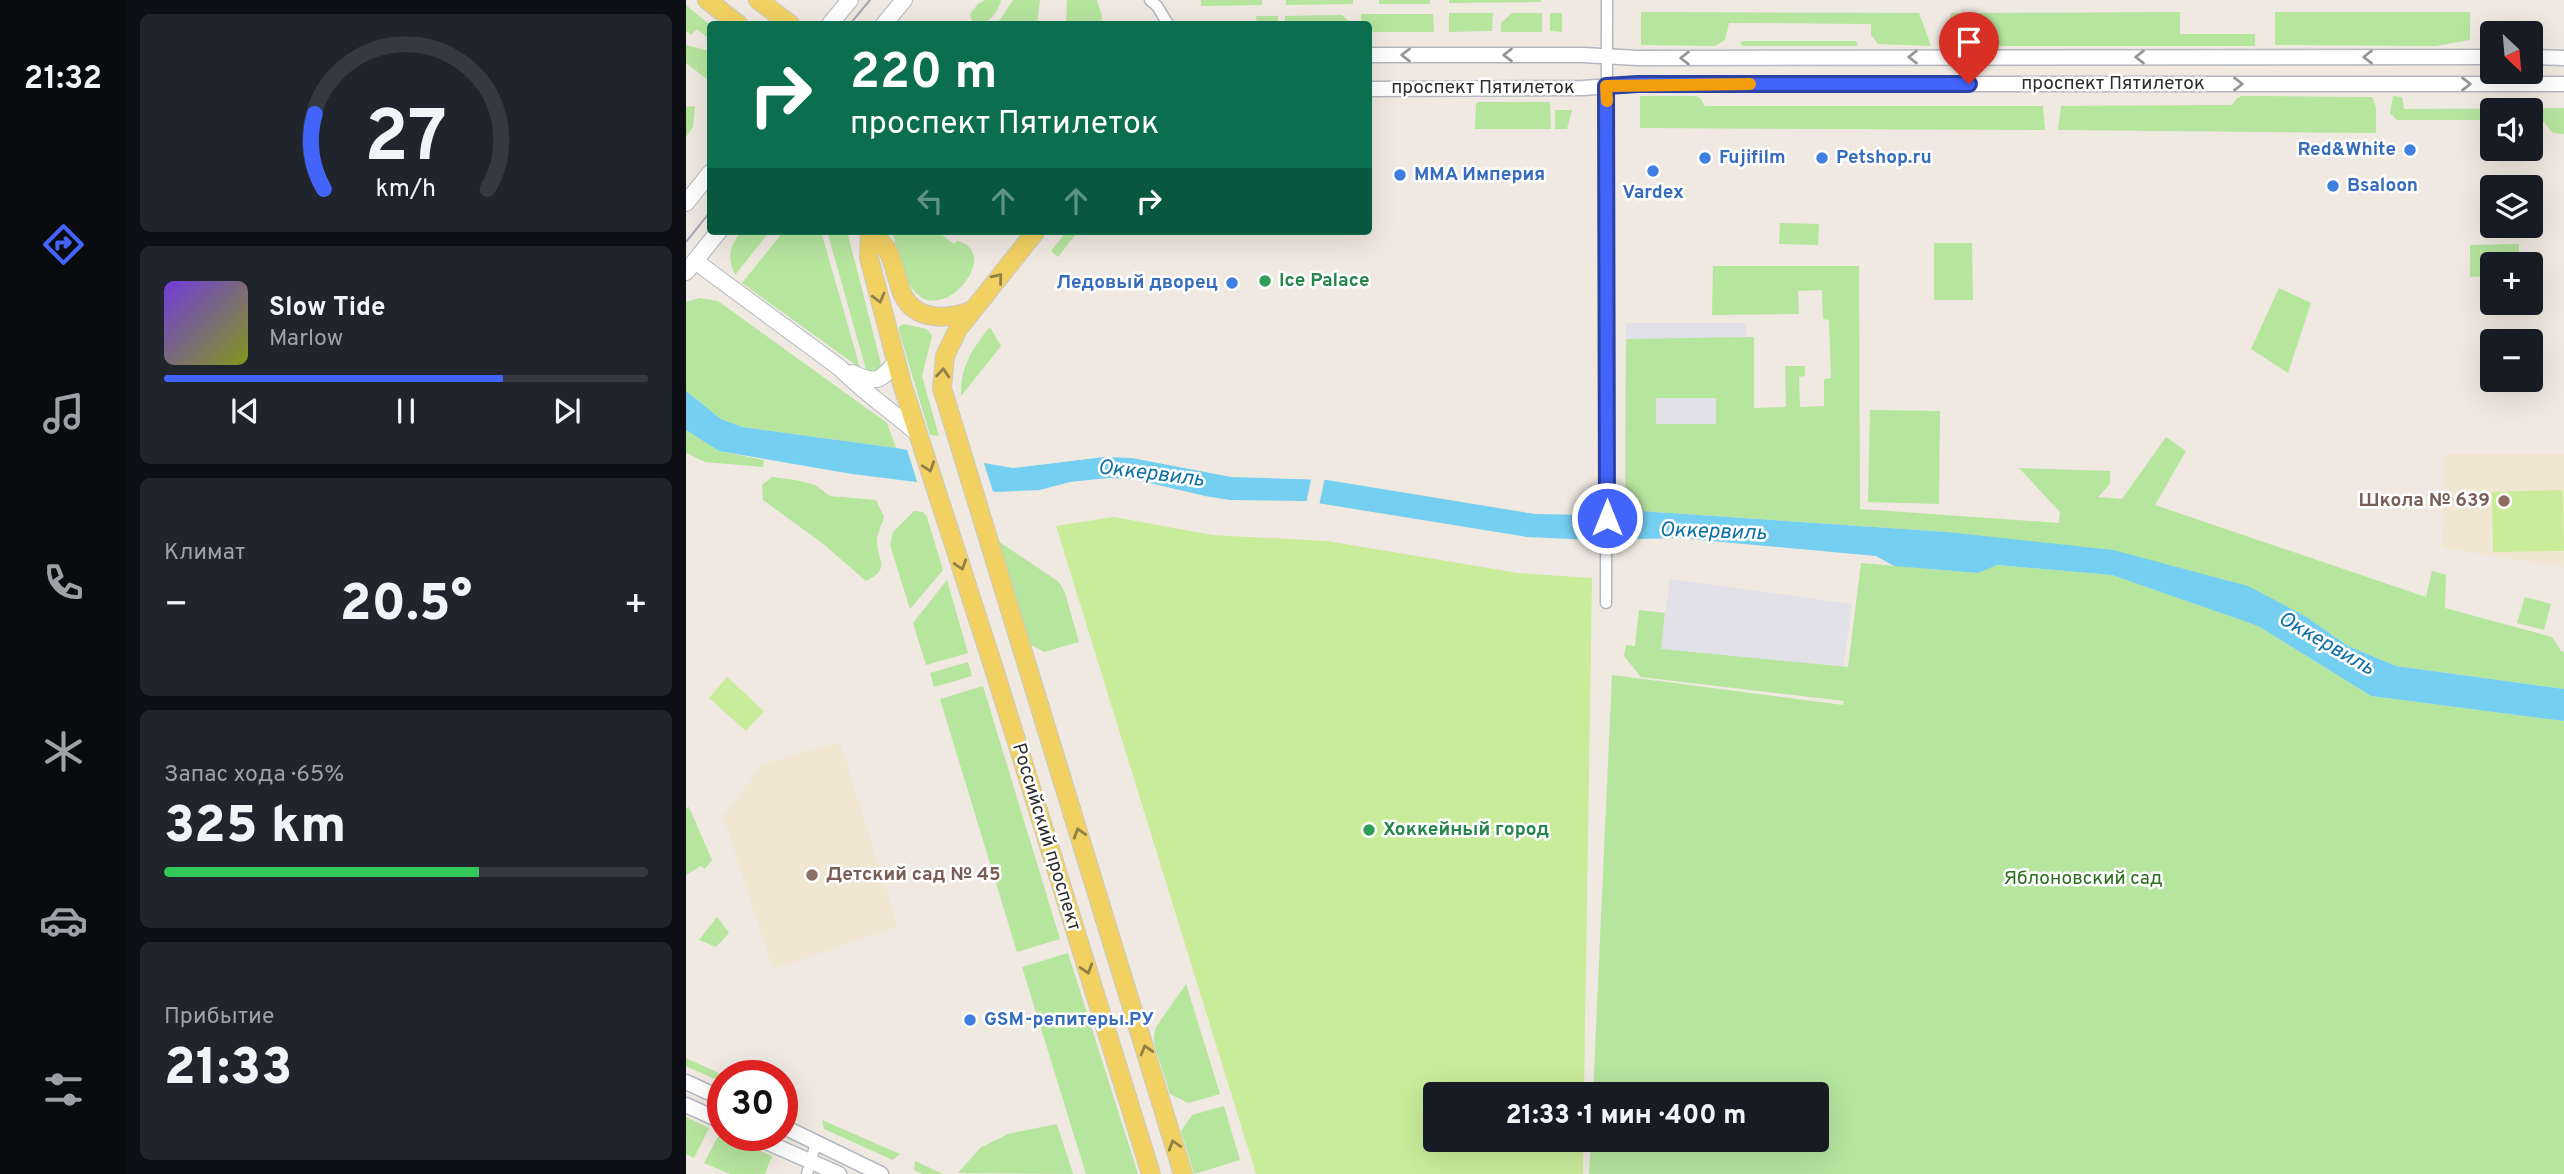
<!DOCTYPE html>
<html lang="ru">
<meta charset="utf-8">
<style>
body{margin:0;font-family:Overpass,sans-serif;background:#20242c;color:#f1f3f6;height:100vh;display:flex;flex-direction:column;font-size:26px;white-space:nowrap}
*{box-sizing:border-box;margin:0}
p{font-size:23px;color:#9ea1a6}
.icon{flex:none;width:38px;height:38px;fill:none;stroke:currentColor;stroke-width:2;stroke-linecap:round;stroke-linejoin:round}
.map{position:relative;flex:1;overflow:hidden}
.panel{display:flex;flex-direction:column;gap:14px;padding:14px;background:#0d0f14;width:560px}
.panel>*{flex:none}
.hud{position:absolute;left:21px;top:21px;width:665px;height:214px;border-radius:7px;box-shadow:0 7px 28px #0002;background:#0b6e4f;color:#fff;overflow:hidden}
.needle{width:46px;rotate:154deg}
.buttons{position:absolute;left:1794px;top:21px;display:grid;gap:14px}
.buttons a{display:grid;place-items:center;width:63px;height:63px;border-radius:7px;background:#171b24;box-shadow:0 7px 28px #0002;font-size:35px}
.speed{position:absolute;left:21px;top:1060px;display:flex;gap:14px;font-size:35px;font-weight:700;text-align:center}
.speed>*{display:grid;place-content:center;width:91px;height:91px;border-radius:50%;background:#171b24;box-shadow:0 7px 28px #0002;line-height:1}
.speed .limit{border:10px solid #d22;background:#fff;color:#111}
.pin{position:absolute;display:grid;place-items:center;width:60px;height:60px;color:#fff;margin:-72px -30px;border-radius:50% 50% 50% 0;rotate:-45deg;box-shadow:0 0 7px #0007}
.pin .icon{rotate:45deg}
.me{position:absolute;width:77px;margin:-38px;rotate:0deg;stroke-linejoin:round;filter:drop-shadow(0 0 5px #0008)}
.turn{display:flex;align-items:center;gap:24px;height:147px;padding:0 28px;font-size:32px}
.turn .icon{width:91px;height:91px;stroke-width:2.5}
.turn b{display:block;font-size:49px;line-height:60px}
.lanes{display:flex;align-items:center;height:66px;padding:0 28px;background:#0003;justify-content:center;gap:35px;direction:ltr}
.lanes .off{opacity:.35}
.big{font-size:52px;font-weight:800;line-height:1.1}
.panel .widget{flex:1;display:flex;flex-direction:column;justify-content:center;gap:10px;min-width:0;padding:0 24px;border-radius:10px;background:#20242c}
.panel .dial{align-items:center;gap:0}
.dial svg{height:182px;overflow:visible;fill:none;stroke:#363941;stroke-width:7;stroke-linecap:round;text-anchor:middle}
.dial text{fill:#f1f3f6;stroke:none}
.song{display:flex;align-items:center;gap:21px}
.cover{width:84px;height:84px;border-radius:10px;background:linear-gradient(135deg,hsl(260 70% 55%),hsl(70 70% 35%))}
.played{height:7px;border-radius:4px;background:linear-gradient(90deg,#4264fb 70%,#363941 70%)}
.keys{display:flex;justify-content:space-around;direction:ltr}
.heat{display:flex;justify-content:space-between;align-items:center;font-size:38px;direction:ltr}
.charge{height:10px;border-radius:5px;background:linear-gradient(90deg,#34c759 65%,#363941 0)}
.trip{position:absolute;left:737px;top:1082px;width:406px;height:70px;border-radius:7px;background:#171b24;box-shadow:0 7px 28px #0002;font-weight:800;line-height:70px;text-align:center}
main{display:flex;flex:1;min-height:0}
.tabs{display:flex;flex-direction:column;width:126px;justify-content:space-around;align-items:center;background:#090b0e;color:#9ea1a6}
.tabs .icon{width:49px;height:49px}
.tabs .on{color:#4264fb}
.tabs b{font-size:32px;color:#f1f3f6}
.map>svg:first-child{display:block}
.industrial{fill:#e3e1e8}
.education{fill:#f0e6d1}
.green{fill:#b6e59e;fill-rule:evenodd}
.pitch{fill:#c9ec9a}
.water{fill:#75cff0}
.pier{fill:#efe9e1}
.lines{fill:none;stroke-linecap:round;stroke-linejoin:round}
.minor-casing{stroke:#b4b7c1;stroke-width:13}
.tertiary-casing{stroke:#b4b7c1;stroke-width:17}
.secondary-casing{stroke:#b4b7c1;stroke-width:18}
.primary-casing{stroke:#c9c9c9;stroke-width:20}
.minor{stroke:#fff;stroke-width:10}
.tertiary{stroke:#fff;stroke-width:14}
.secondary{stroke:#fff;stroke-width:16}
.primary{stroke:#f2d163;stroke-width:18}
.tram{stroke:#a3a6b8;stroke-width:2}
.oneway{stroke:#969696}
.oneway2{stroke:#908048}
.route-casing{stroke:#2b41a3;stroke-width:18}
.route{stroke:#4264fb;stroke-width:12}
.slow{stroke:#f59e0b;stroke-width:12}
.shop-dot{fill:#3f7fe0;stroke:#fff;stroke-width:2.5}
.leisure-dot{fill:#2e9e5b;stroke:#fff;stroke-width:2.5}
.education-dot{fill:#8d6e63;stroke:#fff;stroke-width:2.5}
.labels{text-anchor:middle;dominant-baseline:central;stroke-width:5;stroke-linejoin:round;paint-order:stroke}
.street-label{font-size:19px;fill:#2e2e2e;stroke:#fff}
.shop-label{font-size:19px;font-weight:bold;fill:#366cbe;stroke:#fff;text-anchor:start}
.leisure-label{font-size:19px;font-weight:bold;fill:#27864d;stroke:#fff;text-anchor:start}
.education-label{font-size:19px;font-weight:bold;fill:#785e54;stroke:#fff;text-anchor:end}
.park-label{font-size:19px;fill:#2c6e1b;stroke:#fff}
.water-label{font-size:21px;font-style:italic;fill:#0d6fa3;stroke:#fff}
</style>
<main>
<nav class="tabs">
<b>21:32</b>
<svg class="icon on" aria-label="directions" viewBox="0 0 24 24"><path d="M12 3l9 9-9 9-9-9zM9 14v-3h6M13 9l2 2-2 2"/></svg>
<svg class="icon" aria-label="music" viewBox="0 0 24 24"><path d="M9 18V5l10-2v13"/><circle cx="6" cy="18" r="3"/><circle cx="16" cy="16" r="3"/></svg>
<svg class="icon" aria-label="phone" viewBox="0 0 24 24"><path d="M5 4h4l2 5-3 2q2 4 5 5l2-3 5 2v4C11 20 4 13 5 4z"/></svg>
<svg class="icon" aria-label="climate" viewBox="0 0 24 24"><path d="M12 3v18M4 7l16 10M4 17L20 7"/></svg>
<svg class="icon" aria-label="car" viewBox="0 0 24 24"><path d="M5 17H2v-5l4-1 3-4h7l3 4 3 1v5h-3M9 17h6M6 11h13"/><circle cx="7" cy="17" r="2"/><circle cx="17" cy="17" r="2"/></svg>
<svg class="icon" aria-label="filters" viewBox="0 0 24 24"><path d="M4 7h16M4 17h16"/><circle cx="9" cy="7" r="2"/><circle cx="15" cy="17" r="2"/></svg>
</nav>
<section class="panel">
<div class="widget dial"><svg viewBox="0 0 100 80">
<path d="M14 69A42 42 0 1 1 86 69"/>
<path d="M14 69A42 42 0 0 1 10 36" stroke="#4264fb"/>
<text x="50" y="56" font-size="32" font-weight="700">27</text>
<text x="50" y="72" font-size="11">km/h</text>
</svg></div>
<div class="widget">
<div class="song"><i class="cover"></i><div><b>Slow Tide</b><p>Marlow</p></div></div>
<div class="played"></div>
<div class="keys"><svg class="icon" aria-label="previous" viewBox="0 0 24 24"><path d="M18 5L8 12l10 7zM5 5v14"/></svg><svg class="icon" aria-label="pause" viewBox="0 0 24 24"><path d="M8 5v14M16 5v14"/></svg><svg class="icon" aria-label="next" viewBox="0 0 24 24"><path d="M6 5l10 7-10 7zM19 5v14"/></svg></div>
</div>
<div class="widget"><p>Климат</p>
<div class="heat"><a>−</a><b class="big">20.5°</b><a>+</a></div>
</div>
<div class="widget"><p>Запас хода · 65%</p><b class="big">325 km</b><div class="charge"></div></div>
<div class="widget"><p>Прибытие</p><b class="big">21:33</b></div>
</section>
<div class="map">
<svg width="1878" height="1174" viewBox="0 0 1878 1174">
<rect width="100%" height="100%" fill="#efe9e1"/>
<g class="industrial">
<path d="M940,323H1060L1062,475L939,476Z"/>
<path d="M984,579L1166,604L1154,692L972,668Z"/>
</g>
<g class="education">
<path d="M1758,454H1878V567L1757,548Z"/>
<path d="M154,742L212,927L87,969L37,816L77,764Z"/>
</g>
<g class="green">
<path d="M299,0H315C312,14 301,26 287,24L284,14L292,4Z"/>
<path d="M327,0H354L351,24H311Z"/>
<path d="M381,0H411L416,16L415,24H380Z"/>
<path d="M515,0H576V5L515,6Z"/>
<path d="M600,0H667V4L600,5Z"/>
<rect x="693" y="0" width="51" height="4"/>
<path d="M763,0H855V2L763,3Z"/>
<path d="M0,5L24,25V40L11,29L5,35L0,31Z"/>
<path d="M955,12L1233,13L1245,46L1192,44L1185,35V24L1043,23L1039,40L1029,46L955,45Z"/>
<path d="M1494,12V34H1569V46H1257L1265,13Z"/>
<path d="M1589,12H1784V40L1750,46L1589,45Z"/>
<path d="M763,13H807L806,31L763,32Z"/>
<path d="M826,13H856V32H815V23Z"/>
<path d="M864,13H876V32L864,31Z"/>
<path d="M675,14H747L748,32H683L682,24H675Z"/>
<path d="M656,15L666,24H599V16Z"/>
<path d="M570,16H592V24H571Z"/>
<path d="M1057,41H1170L1172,44L1170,46H1057L1054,43Z"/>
<path d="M0,45L24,51L23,81L0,63Z"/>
<path d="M954,96H1010L1014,98L1019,106H1357L1359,130L954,128Z"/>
<path d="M1556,96L1686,97L1690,107V133L1372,130L1375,106L1546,105L1551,98Z"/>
<path d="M1707,96L1716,97L1718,109L1878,108V134L1867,133L1858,122L1845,120L1844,110H1806V120H1711L1704,113Z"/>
<path d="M792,102H864L865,129H789L790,104Z"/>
<path d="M9,106L7,127L0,137V107Z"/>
<path d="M869,110H886L881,129H869Z"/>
<path d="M1094,223L1133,224L1132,245L1093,244Z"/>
<path d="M56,231H84L49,275C41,257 43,246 56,231Z"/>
<path d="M98,231H135L174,368L56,283Z"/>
<path d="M141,231H161L195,364L192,371L181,373Z"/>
<path d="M206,231H251L268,244L271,241C318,251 256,331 226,288C215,273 211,249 206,231Z"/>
<path d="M381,231L390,234L372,257L365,251Z"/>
<path d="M1248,243H1286L1287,300H1248Z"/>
<path d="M1833,244V264H1806V276L1784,277V245Z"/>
<path d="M1027,266H1173L1174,509L1373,523L1374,512L1333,468L1424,471V484L1412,497L1436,499L1480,437L1500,451L1469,505L1740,597L1746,571L1760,575L1759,608L1866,637L1875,651L1878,652V689L1710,666L1662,646L1619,616L1261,532L939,510L940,339L1068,337V408L1100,407L1099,366H1119V376L1113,377L1114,407L1138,406V379L1145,378L1143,320L1137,319L1136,290L1112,291L1113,314L1026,315ZM970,398H1030V424H970Z"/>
<path d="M1593,288L1625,303L1602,373L1565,349Z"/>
<path d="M14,298L32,301L201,423L210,448L56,427L35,419L0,391V302Z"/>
<path d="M217,324L241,329L246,336L236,376L253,436L244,435L213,331V327Z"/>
<path d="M304,327L315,346L275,396C274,367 286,349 304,327Z"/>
<path d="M1184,410L1254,411L1253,504L1182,502Z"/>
<path d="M0,430L33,451L78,460L77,467L19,462L0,453Z"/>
<path d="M86,477L109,480L129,485L144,496L190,500L198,517C196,524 192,532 191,539C190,561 207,567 180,581L136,543L77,500L76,485Z"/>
<path d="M228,511L237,512L241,517L257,570L224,609L204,545L207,532Z"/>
<path d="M312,541L373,582L379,593L393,642L358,652L345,645L341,638Z"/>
<path d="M1175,563L1292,573L1310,565L1426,575L1572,626L1685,696L1878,721V1174H903L905,1139H1130V1094H907L926,675L1157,705L1158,701L955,677L938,656L940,645L949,646L953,610L979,613L975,649L1162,667Z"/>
<path d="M261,580L282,653L240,665L227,623Z"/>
<path d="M1839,597L1865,604L1858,630L1831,623Z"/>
<path d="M282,662L286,676L248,687L244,673Z"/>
<path d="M297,686L374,939L331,952L254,699Z"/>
<path d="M3,807L26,860L19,869L15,866L0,875V808Z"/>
<path d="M31,917L43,933L30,947L13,940Z"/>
<path d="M382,953L452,1174H400L336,967Z"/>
<path d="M500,984L534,1094L502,1103L484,1094L468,1044V1035L470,1027Z"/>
<path d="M0,1058L39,1076H37V1083L0,1066Z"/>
<path d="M538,1106L554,1160L508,1174L495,1131L506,1115Z"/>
<path d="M0,1117L23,1128L8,1158L0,1154Z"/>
<path d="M136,1120L214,1154L207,1160L138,1129Z"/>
<path d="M371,1124L387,1174L272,1173L294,1148L322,1134Z"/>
<path d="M37,1134L86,1156L79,1174H44L18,1163L31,1138Z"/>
<path d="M229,1161L257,1174H237L228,1170Z"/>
</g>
<g class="pitch">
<path d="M1877,490L1878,551L1807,552L1806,492Z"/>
<path d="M428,517L526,535L641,541L832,573L906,578L898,1094H749V1139H897V1174H570L370,526Z"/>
<path d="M41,677L78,711L60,731L23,698Z"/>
</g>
<path class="water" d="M0,391L35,419L56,427L210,448L327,468L418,457L446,458L545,477L641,480L849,514L906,515L939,510L1261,532L1427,550L1562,586L1619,616L1662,646L1710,666L1878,689V721L1685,696L1572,626L1426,575L1311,565L1292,573L1208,566L1190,556L993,538L907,540L841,537L619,501L544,500L519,496L447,479L422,478L384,482L354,490L311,492L166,474L33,451L0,430Z"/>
<g class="pier">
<path d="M220,446L297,460L308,495L232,485Z"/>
<path d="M626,475L639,477L633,506L620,504Z"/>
<path d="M935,507V542L909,543V511Z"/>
</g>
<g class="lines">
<defs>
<g id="minor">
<path d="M464,0L471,6L482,24"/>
<path d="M920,603L921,0"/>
<path d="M121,1174L130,1143"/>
</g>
<g id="tertiary">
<path d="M682,55H897L952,58L1806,57"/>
<path d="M1844,57L1878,58"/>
<path d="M682,89L897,88L952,84H1878"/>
<path d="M0,1082L37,1099"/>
<path d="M0,1105L37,1122"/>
<path d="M96,1126L195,1174"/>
<path d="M67,1136L153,1174"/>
</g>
<g id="secondary">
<path d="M144,24L164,0"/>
<path d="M198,24L218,0"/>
<path d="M0,203L24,173"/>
<path d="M9,261L154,368C177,392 206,411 232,434"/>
<path d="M0,272L33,231"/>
<path d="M166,373C189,384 194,382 210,362"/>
</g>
<g id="primary">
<path d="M21,0L52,24"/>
<path d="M72,0L104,24"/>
<path d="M184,231L183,258L217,387L309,672L465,1174"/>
<path d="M186,231C191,238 199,245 203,253C209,266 211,282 217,295C230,322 263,319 285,311"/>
<path d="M350,231L272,329L259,356L256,388L497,1174"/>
</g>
</defs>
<use href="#minor" class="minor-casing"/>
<use href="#tertiary" class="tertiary-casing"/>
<use href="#secondary" class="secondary-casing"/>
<use href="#primary" class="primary-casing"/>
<use href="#minor" class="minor"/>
<use href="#tertiary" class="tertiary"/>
<use href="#secondary" class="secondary"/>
<use href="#primary" class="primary"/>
<g class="tram">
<path d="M164,24L184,0"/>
<path d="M0,242L24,212"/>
</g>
</g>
<defs><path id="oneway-chevron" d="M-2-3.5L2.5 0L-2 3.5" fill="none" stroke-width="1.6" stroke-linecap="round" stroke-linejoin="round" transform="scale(1.75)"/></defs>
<g class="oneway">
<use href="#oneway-chevron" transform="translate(720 55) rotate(180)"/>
<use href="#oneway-chevron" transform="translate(822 55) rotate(-180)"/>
<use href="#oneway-chevron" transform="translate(1227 57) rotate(180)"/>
<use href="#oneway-chevron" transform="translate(1454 57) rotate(180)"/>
<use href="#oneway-chevron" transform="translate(1682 57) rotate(-180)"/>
<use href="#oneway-chevron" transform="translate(999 58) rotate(180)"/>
<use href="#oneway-chevron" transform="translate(1552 84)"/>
<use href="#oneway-chevron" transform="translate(1780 84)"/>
</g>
<g class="oneway2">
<use href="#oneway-chevron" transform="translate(312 278) rotate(-51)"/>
<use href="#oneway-chevron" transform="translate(193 298) rotate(75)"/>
<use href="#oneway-chevron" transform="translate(257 373) rotate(-85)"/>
<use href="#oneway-chevron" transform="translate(243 467) rotate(71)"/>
<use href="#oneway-chevron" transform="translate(275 565) rotate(72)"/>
<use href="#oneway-chevron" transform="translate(393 833) rotate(-107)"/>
<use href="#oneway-chevron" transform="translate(401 969) rotate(73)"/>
<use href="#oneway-chevron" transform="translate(460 1050) rotate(-106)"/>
<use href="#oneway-chevron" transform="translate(488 1145) rotate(-107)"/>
</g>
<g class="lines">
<defs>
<path id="route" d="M921,518L920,86L952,84H1283"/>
</defs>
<use href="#route" class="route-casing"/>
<use href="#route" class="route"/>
<path class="slow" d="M921,101L920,86L1064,84"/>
</g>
<g class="shop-dot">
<circle cx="1724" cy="150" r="7"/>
<circle cx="1019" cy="158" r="7"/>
<circle cx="1136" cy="158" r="7"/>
<circle cx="967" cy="171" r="7"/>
<circle cx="714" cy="175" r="7"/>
<circle cx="1647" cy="186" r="7"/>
<circle cx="546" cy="283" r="7"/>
<circle cx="284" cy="1020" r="7"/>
</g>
<g class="leisure-dot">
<circle cx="579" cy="281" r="7"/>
<circle cx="683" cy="830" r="7"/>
</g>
<g class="education-dot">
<circle cx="1818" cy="501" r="7"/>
<circle cx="126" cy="875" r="7"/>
</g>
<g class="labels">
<g class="street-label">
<text x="1427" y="84">проспект Пятилеток</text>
<text x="797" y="88">проспект Пятилеток</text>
<text transform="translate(360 837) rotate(73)">Российский проспект</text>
</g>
<g class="shop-label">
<text x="1710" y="150" text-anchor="end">Red&amp;White</text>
<text x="1033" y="158">Fujifilm</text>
<text x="1150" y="158">Petshop.ru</text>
<text x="728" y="175">ММА Империя</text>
<text x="1661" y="186">Bsaloon</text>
<text x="967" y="193" text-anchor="middle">Vardex</text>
<text x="532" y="283" text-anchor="end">Ледовый дворец</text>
<text x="298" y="1020">GSM-репитеры.РУ</text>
</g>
<g class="leisure-label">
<text x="593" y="281">Ice Palace</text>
<text x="697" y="830">Хоккейный город</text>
</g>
<g class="education-label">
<text x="1804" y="501">Школа № 639</text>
<text x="140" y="875" text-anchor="start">Детский сад № 45</text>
</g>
<g class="park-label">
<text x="1397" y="879">Яблоновский сад</text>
</g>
<g class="water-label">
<text transform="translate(465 474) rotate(7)">Оккервиль</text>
<text transform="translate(1027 532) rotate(2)">Оккервиль</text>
<text transform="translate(1640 644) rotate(30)">Оккервиль</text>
</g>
</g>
</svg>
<div class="buttons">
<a><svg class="needle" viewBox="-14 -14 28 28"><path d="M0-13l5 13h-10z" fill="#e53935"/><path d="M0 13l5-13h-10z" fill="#9ea1a6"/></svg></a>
<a><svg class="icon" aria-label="sound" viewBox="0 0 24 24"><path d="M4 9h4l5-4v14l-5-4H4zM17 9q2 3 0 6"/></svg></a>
<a><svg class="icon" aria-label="layers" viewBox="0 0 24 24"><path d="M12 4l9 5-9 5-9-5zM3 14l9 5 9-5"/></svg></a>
<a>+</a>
<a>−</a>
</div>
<div class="speed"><div class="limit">30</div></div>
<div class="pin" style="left:1283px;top:84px;background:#d93025"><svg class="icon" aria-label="arrive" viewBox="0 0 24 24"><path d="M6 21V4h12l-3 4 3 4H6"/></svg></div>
<svg class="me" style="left:921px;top:518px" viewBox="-20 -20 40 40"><circle r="17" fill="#4264fb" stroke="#fff" stroke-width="3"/><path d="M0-11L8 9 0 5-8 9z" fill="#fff"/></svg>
<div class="trip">21:33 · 1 мин · 400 m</div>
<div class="hud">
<div class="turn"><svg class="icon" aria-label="right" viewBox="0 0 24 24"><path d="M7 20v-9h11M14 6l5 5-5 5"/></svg><div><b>220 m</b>проспект Пятилеток</div></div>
<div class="lanes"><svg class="icon off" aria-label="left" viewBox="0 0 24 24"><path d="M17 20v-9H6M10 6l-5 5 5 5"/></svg><svg class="icon off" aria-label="ahead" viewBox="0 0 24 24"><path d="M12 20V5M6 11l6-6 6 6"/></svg><svg class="icon off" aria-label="ahead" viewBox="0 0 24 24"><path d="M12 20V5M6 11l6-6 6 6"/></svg><svg class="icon" aria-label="right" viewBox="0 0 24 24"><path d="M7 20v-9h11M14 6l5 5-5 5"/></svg></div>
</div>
</div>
</main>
